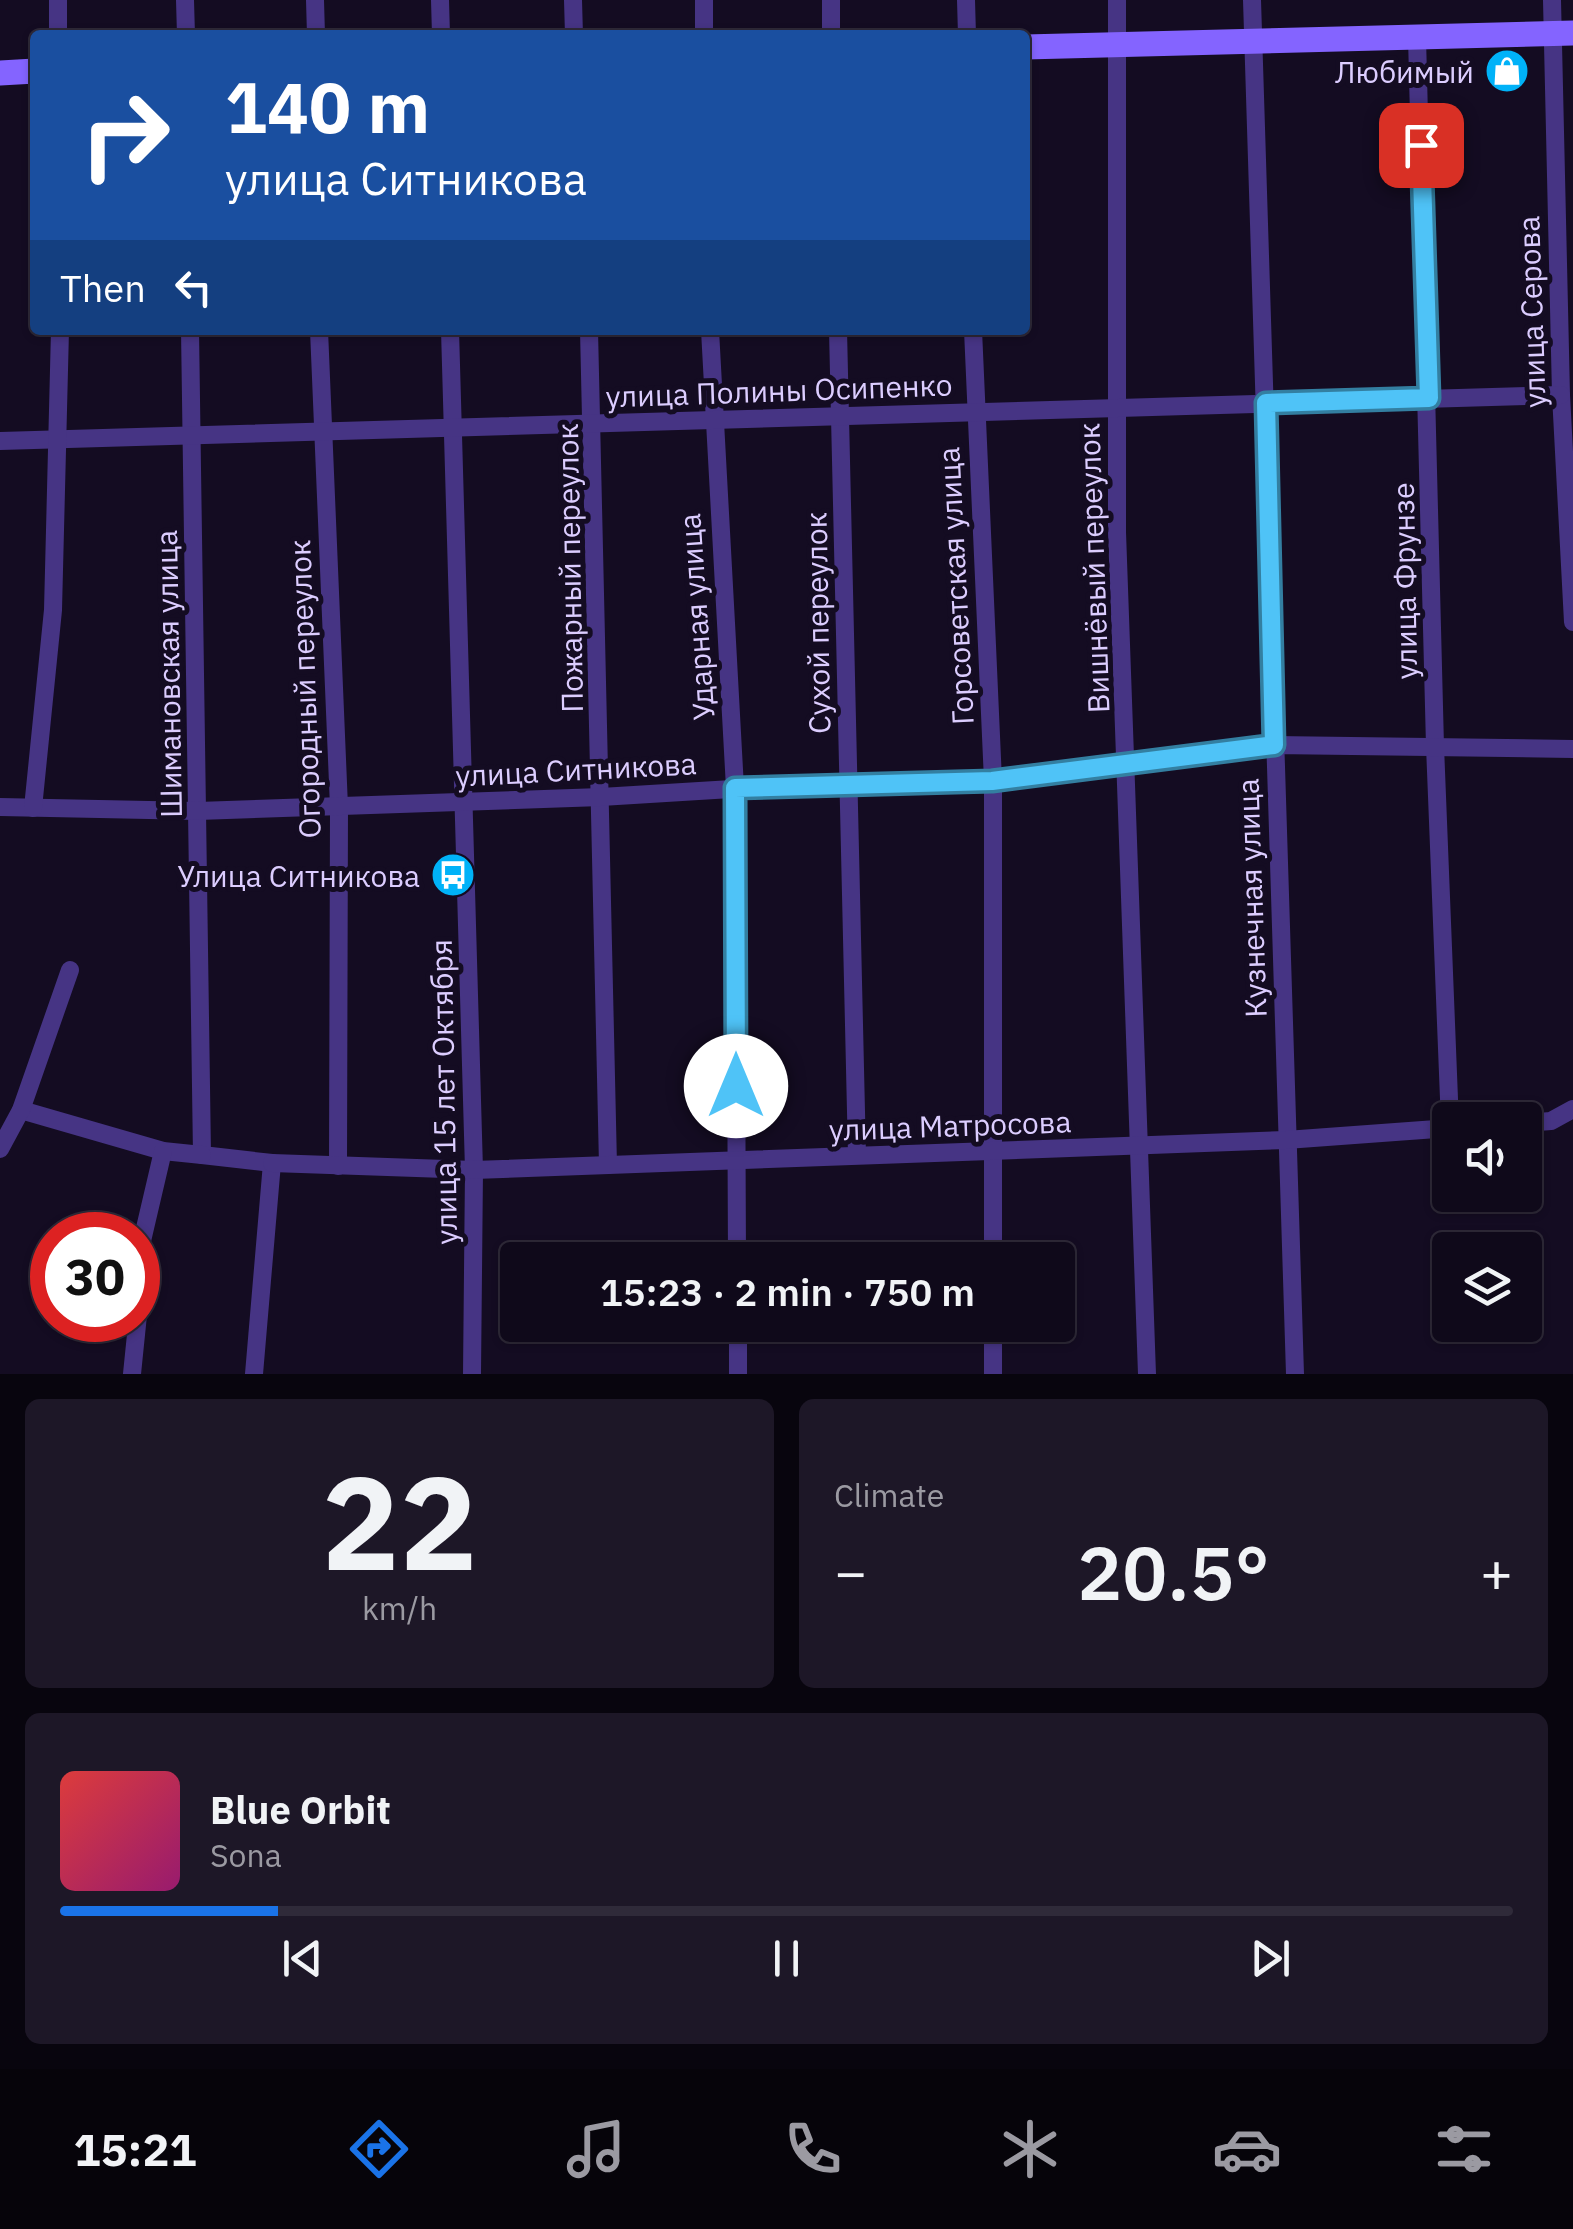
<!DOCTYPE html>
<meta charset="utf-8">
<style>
body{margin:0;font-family:"IBM Plex Sans",sans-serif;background:#1d1727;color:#f1f3f6;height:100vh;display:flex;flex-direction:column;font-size:38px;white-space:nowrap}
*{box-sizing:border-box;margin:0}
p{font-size:32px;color:#9b9aa2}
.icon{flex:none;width:55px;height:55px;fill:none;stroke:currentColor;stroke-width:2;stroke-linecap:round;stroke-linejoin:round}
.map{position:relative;height:1374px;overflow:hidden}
.side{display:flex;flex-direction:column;gap:25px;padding:25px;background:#08050e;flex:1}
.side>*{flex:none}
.hud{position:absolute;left:30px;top:30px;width:1000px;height:305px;border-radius:10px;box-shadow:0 2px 8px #0004,0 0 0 2px #2f2a39;background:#1a4fa0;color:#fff;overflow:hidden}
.fabs{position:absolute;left:1432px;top:1102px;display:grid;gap:20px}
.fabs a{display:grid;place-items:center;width:110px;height:110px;border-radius:10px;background:#0f091a;box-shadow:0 2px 8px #0004,0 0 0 2px #2f2a39;font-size:50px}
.speed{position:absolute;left:30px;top:1212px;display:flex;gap:20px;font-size:50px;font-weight:700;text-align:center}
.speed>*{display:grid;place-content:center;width:130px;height:130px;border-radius:50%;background:#0f091a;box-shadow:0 2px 8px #0004,0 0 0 2px #2f2a39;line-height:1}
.speed .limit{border:15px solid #d22;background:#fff;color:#111}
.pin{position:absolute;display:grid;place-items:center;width:85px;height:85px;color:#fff;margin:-42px;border-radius:20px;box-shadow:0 5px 15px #0006}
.me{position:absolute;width:110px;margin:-55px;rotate:0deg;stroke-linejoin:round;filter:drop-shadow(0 0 8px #0008)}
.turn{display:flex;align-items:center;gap:35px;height:210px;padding:0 30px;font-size:45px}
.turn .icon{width:130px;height:130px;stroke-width:2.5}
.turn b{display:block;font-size:70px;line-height:85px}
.then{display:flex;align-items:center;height:95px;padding:0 30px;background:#0003;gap:20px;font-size:38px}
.big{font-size:75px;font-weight:600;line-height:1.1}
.side .widget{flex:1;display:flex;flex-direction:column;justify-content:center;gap:15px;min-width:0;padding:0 35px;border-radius:15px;background:#1d1727}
.side .dial{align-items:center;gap:0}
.dial b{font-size:130px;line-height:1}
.song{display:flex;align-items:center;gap:30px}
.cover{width:120px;height:120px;border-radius:15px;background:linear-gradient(135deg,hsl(0 70% 55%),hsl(320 70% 35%))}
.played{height:10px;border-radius:5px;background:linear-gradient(90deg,#1a73e8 15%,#2f2a39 15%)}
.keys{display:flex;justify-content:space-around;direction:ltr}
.heat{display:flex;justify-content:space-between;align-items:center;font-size:55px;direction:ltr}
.side .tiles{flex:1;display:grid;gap:25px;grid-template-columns:1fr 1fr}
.widget:last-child{grid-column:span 2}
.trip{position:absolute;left:500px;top:1242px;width:575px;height:100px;border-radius:10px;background:#0f091a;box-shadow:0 2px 8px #0004,0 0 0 2px #2f2a39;font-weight:600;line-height:100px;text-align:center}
.tabs{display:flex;height:160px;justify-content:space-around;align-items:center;background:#06040a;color:#9b9aa2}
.tabs .icon{width:70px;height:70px}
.tabs .selected{color:#1a73e8}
.tabs b{font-size:45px;color:#f1f3f6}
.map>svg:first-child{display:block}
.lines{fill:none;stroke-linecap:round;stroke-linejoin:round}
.street{stroke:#463484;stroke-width:18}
.secondary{stroke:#8464ff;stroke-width:25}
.route-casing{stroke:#337fa1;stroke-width:25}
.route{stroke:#4fc3f7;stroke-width:18}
.labels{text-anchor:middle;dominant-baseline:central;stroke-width:10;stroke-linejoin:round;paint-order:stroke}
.poi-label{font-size:30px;fill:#dccdff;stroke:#140c22;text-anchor:end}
.street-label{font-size:30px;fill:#dccdff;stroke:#140c22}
</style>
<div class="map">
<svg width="1573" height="1374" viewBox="0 0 1573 1374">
<rect width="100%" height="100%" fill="#140c22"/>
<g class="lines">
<g class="street">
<path d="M58,0V35"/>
<path d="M185,0L186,35"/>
<path d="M315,0L316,35"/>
<path d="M440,0L441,35"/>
<path d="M573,0L574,35"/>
<path d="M704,0V35"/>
<path d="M831,0V35"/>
<path d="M966,0L967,35"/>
<path d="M1117,0V532L1147,1374"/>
<path d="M1252,0L1295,1374"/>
<path d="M1552,0L1561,395L1573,622"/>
<path d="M1417,37L1435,746L1450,1124"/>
<path d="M190,330L202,1155L272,1163L254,1374"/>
<path d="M319,330L339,807L338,1166"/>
<path d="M450,330L474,1170L472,1374"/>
<path d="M589,330L608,1165"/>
<path d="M710,330L735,788L737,1260"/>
<path d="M838,330L857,1155"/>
<path d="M973,330L993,781V1260"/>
<path d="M0,441L1561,395"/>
<path d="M0,807L198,811L601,797L848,782L993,781L1274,745L1573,749"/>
<path d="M33,808L53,610L60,330"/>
<path d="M21,1110L163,1151L202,1155"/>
<path d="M1525,1123L1551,1121L1573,1109"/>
<path d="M0,1149L21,1110L70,970"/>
<path d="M272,1163L474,1170L1286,1140L1450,1128"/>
<path d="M138,1258L163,1151"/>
<path d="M738,1325V1374"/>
<path d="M993,1325V1374"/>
<path d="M132,1374L139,1305L138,1270"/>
</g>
<g class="secondary">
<path d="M1025,47L1573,33"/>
<path d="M0,73L35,71"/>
</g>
</g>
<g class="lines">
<defs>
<path id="route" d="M736,1086L735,788L992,781L1274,745L1266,403L1429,398L1421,145"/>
</defs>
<use href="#route" class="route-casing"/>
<use href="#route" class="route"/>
</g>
<defs>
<symbol id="shop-disc" viewBox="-11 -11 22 22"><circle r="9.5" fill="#00b2f8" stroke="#140c22"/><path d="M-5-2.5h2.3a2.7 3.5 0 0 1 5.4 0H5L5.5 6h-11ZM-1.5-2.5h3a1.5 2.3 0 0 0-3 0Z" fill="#fff"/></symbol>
<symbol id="bus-disc" viewBox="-11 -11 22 22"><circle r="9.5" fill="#00b2f8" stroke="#140c22"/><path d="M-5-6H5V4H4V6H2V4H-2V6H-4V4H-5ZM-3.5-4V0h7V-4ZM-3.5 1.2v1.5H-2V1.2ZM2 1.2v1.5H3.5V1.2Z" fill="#fff"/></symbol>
</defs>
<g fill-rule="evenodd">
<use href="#shop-disc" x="1482" y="46" width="50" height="50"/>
<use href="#bus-disc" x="428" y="850" width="50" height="50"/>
</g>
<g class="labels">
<g class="poi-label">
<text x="1474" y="71">Любимый</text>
<text x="420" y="875">Улица Ситникова</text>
</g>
<g class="street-label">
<text transform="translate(1531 312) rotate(-92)">улица Серова</text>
<text transform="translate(779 390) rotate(-2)">улица Полины Осипенко</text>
<text transform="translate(569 568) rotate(-91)">Пожарный переулок</text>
<text transform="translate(1093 568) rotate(-92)">Вишнёвый переулок</text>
<text transform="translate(1404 581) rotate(-91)">улица Фрунзе</text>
<text transform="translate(955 586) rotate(-93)">Горсоветская улица</text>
<text transform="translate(696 617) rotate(-94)">Ударная улица</text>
<text transform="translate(817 623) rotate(-91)">Сухой переулок</text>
<text transform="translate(168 674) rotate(-91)">Шимановская улица</text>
<text transform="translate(304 689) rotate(-92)">Огородный переулок</text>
<text transform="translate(576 769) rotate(-3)">улица Ситникова</text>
<text transform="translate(1251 898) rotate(-92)">Кузнечная улица</text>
<text transform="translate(443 1092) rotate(-91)">улица 15 лет Октября</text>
<text transform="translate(950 1125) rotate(-2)">улица Матросова</text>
</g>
</g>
</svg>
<div class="fabs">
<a><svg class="icon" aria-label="sound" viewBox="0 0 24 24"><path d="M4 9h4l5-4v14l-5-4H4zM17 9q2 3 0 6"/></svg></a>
<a><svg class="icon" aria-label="layers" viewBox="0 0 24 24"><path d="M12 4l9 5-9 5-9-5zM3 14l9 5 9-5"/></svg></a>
</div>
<div class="speed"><div class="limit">30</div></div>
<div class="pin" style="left:1421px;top:145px;background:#d93025"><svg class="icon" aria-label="arrive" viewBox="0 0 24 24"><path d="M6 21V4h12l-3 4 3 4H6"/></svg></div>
<svg class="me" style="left:736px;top:1086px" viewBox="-20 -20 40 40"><circle r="19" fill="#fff"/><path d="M0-13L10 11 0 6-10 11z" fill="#4fc3f7"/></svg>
<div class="trip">15:23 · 2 min · 750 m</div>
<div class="hud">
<div class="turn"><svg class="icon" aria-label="right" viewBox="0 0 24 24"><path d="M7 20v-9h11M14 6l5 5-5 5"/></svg><div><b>140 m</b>улица Ситникова</div></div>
<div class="then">Then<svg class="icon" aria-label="left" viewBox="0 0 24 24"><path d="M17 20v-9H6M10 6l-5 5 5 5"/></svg></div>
</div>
</div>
<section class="side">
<div class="tiles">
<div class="widget dial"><b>22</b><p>km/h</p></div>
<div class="widget"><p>Climate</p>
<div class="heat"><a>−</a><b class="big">20.5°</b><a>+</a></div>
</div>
<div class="widget">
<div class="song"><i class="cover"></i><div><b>Blue Orbit</b><p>Sona</p></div></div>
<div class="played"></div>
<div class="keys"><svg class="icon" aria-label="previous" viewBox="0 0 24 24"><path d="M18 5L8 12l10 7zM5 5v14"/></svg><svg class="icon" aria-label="pause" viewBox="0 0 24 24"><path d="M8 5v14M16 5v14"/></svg><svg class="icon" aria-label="next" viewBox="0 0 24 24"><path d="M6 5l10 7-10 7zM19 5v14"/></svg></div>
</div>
</div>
</section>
<nav class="tabs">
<b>15:21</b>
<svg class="icon selected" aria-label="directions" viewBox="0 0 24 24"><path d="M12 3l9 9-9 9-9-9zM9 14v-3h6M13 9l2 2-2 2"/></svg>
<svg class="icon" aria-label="music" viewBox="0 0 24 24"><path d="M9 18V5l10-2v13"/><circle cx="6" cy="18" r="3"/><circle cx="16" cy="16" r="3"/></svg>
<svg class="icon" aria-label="phone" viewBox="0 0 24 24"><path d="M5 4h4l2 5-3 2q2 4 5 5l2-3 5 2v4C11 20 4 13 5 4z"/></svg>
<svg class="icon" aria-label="climate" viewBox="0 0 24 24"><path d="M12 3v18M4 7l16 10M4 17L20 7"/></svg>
<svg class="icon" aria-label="car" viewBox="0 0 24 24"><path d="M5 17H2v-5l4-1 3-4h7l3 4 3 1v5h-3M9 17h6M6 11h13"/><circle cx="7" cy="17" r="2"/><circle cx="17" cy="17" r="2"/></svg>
<svg class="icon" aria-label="filters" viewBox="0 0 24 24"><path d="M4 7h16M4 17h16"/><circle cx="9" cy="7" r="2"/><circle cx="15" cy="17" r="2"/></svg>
</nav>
